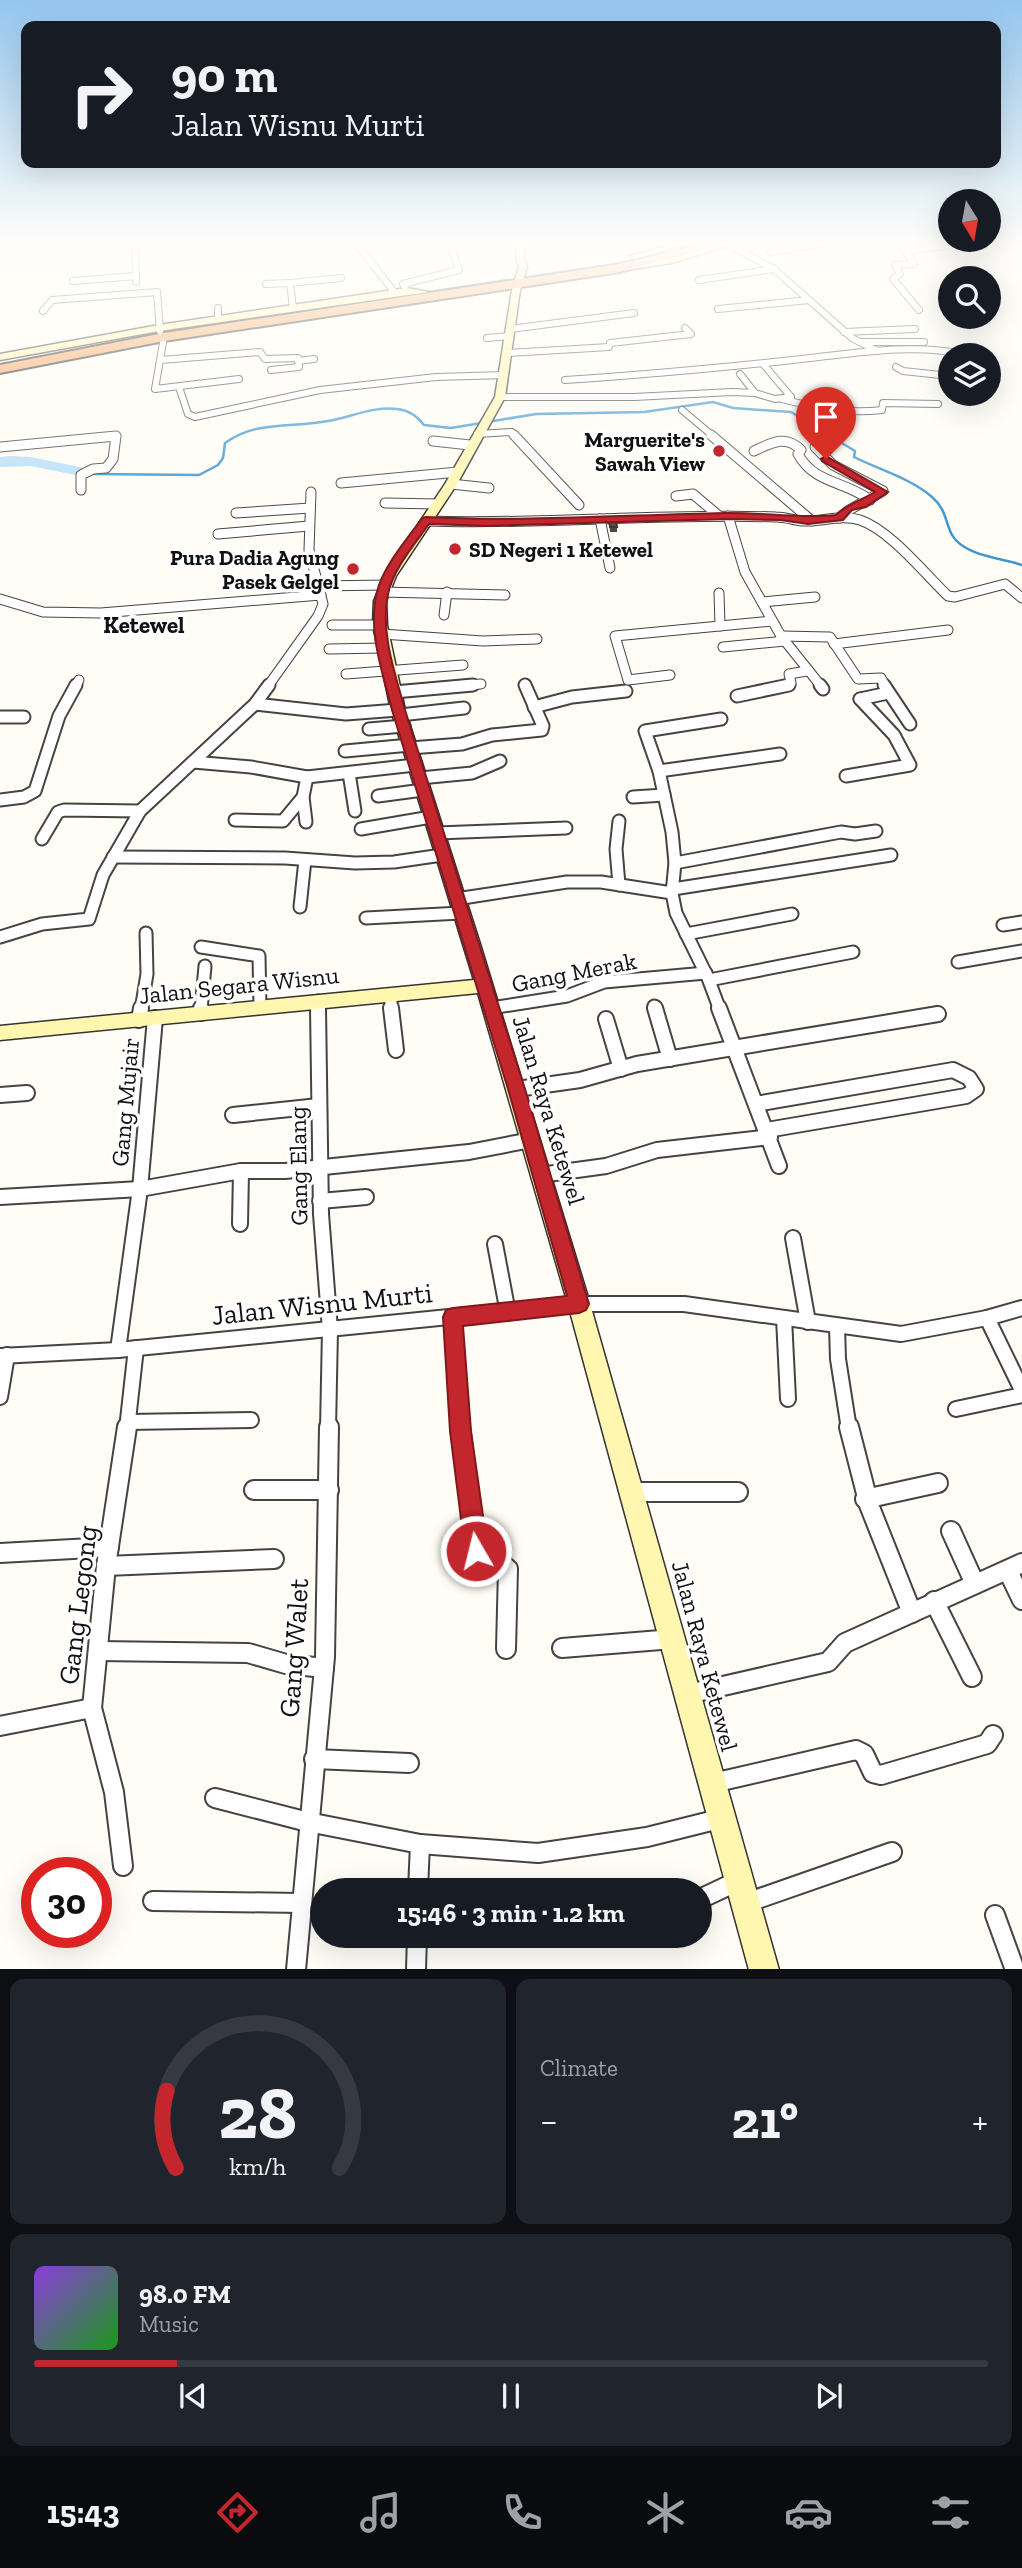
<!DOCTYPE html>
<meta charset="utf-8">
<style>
body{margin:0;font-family:"Zilla Slab",serif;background:#20242c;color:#f1f3f6;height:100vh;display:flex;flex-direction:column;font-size:26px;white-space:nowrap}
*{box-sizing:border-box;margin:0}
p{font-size:23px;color:#9ea1a6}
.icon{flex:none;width:38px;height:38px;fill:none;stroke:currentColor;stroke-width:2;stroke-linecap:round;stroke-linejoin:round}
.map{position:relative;height:1969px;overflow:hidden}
.drawer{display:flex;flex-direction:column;gap:10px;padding:10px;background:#0d0f14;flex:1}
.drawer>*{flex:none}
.banner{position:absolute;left:21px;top:21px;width:980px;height:147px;border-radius:14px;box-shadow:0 7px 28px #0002;background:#171b24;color:#f1f3f6;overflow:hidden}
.needle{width:46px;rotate:169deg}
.controls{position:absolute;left:938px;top:189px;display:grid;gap:14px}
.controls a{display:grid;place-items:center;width:63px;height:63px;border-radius:50%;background:#171b24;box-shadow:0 7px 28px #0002;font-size:35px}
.speed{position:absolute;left:21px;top:1857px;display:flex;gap:14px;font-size:35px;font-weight:700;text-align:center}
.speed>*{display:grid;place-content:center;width:91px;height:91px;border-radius:50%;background:#171b24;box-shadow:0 7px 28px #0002;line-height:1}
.speed .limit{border:10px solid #d22;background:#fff;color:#111}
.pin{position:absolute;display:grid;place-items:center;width:60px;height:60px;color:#fff;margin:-72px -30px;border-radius:50% 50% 50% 0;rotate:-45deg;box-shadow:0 0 7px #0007}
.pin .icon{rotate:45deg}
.me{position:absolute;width:77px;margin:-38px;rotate:352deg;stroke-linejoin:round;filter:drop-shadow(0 0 5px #0008)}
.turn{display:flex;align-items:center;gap:24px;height:147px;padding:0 35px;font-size:32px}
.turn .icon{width:91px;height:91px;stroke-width:2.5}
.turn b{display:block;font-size:49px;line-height:60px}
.big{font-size:52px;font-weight:700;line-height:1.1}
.drawer .tile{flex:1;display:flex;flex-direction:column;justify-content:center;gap:10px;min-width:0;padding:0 24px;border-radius:14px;background:#20242c}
.drawer .dial{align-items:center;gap:0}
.dial svg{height:182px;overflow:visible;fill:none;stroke:#363941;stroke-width:7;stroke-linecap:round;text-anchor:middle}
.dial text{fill:#f1f3f6;stroke:none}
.song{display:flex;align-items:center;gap:21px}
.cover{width:84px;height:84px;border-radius:10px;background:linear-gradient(135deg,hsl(270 70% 55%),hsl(120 70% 35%))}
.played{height:7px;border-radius:4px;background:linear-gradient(90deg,#c4262e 15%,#363941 15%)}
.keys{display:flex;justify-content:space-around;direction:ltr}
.heat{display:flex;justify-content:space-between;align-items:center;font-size:38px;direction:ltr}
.drawer .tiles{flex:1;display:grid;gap:10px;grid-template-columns:1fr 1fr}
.tile:last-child{grid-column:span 2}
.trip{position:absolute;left:310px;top:1878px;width:402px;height:70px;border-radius:35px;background:#171b24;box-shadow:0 7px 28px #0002;font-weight:700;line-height:70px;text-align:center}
.tabs{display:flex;height:112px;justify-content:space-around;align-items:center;background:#090b0e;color:#9ea1a6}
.tabs .icon{width:49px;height:49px}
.tabs .current{color:#c4262e}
.tabs b{font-size:32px;color:#f1f3f6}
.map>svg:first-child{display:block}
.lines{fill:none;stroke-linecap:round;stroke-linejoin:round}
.stream{stroke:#3f96cf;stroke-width:2.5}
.river{fill:#b9e0f7;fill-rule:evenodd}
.street-far4-casing{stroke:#444;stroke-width:8}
.street-far3-casing{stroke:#444;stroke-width:11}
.street-far2-casing{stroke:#444;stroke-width:15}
.street-far1-casing{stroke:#444;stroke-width:18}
.street-casing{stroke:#444;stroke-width:22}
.secondary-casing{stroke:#333;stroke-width:3}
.highway-casing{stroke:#222;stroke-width:4}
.street-far4{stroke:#fff;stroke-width:6}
.street-far3{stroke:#fff;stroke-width:9}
.street-far2{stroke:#fff;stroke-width:11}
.street-far1{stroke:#fff;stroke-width:14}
.street{stroke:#fff;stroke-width:18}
.secondary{fill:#fff6b0;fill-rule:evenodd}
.highway{fill:#f5a25d;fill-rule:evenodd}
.wall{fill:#4d4742}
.building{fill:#5a524d;stroke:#3f3936;stroke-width:2}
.route{fill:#c4262e;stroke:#7f191e;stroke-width:2}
.poi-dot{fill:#c4262e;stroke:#fff;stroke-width:2.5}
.labels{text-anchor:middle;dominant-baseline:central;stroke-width:7;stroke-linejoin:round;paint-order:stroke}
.far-poi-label{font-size:21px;font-weight:bold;fill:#111;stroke:#fff;text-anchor:end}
.far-quarter-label{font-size:23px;font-weight:bold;fill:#111;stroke:#fff}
.street-label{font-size:24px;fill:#111;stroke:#fff}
.near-street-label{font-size:28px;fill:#111;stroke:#fff}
</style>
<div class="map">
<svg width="1022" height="1970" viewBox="0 0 1022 1970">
<rect width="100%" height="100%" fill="#fffdf5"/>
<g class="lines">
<path class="stream" d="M93,474L199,475L218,465L223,458L225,443C257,420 292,428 328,421C351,417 374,406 397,409C409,410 417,416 424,425L451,428L536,414L644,412L713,402L733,408L791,412L855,451L854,457C880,470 910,478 932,497C946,509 945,521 952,535C964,556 1002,558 1022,565"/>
<path class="river" d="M11,456L31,457L85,468L88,471L80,476L31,466L0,467V457Z"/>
<defs>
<g id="street-far4">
<path d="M135,242L136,282"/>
<path d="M355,242L395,293"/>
<path d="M899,242L914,264L895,265L900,274L893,279L919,310"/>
<path d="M729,245L774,269"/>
<path d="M907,251L959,244"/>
<path d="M771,252L831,242"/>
<path d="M699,280L774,269L852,338L877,351"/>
<path d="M73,281L136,276"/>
<path d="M266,284L290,283"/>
<path d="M407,291L403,284L459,270L451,247"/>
<path d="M218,308V319"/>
<path d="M293,308L290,283L341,278"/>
<path d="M718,309L809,300"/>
<path d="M43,311L52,300L157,292L160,331"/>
<path d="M510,329L634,313"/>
<path d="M844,332L915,329"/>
<path d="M164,337L155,389L239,379"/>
<path d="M487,338L510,336"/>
<path d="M861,342H924"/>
<path d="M508,353L609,347L610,343L691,334L685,328"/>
<path d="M161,360L260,352L265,359L298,358L299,367L271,370"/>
<path d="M298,361L314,359"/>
<path d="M764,365L791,397"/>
<path d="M896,367L903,371L950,376"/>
<path d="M740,374L755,393"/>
<path d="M565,380C641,375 717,368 793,360C850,354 912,342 968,355"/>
<path d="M179,387L188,414L195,417L320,390L436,377L505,375"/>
<path d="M500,397H634L732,392L755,393L775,399L791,397"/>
<path d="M782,399C816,408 847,414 882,410L883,403L938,404"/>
<path d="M682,410L713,436"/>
<path d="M477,434L512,432L516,436"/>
<path d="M112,436H116"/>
</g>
<g id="street-far3">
<path d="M514,435L579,505"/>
<path d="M711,435L812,521"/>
<path d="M433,441L470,445"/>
<path d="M0,447L116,436L113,459L106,468L93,469L81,475V490"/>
<path d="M815,447L833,465L883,491L849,510L839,518"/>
<path d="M754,451C771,443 786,434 801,450L798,454C814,484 846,481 870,500"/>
<path d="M341,483L458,472"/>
<path d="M451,484L489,488"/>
<path d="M676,496L693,494L719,516"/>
<path d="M385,503L438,504"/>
<path d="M236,513L310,508"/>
<path d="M728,516L745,572L781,636L821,686"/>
<path d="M600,519L610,568"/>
<path d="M426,521C543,525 659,513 776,517C785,517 793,520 802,521C821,522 841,514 860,520C890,530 925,574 948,596L955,597L1005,584L1022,598"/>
<path d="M218,534L309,526"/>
<path d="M319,586L386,585"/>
<path d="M382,592L505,595"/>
<path d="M719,593L720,626"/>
<path d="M0,599L43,612L101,613L321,595"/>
<path d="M762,602L815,597"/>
<path d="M444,615L447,592"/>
<path d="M332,625H380"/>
<path d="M382,634L483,641L537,639"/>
<path d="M781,636L830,637L858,679L881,678L885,686"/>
<path d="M834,644L948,630"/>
<path d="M723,647L785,641"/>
<path d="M329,649L383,648"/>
<path d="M346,674L463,665"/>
<path d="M670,675L628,680L615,636L772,621"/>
<path d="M525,684L526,686"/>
<path d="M75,686L79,680"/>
<path d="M268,686L318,616L323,604L309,550L311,492"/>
<path d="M454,686L481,684"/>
<path d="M785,686L791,683L789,674L807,671"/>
</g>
<g id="street-far2">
<path d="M820,685L823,689"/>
<path d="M884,685L910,724"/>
<path d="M394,692L473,685"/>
<path d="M737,696L789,685"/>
<path d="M860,699L888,693"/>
<path d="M255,704L346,714L398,710"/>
<path d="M534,707L572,697L626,691"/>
<path d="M400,715L464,708"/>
<path d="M0,717H24"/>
<path d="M369,729L404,726"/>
<path d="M410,748L462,744L492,735L542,730L543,726L525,685"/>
<path d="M345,751L410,745"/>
<path d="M193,762L251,767L307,777L415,765"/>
<path d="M659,771L780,754"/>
<path d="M349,773L355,811"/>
<path d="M846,776L910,765L894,735L860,699"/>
<path d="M420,778L472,773L500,761"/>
<path d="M378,796L423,790"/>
<path d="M633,797L664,795"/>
<path d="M0,800L24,797L35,791L59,716L76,685"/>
<path d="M235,820L283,821L303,797"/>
<path d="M619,821L616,849L619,885"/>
<path d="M306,822L303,797L307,777"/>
<path d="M361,829L431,817"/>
<path d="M437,833L566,828"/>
<path d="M42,839L58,812L64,810L140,811"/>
<path d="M113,857L285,858L355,863L394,862L442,855"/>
<path d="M675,863L841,832L855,834L876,831"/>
<path d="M673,889L891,855"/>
<path d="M456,899L567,882H601L672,893"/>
<path d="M300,907L305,860"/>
<path d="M366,918L461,913"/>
<path d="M1003,925L1022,922"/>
<path d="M686,934L792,914"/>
<path d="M0,937L42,924L89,919L103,875L140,811L255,704L269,685"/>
<path d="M201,947L259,956L260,1007"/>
<path d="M958,962L1022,951"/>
<path d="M709,980L853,952"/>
<path d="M390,995L392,1010"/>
<path d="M318,1001V1010"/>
<path d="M654,1006L655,1010"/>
<path d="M491,1008L567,996L604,982L706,973"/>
<path d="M141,1010L147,974L146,933"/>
<path d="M201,1010L205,966"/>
<path d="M720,1010L708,978L676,913L672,893L675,863L672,832L659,771L645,731L721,719"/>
</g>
<g id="street-far1">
<path d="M318,1008L321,1214L330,1330L328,1429"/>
<path d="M391,1008L396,1050"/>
<path d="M655,1008L670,1059"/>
<path d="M719,1008L779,1166"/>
<path d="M201,1013V1008"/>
<path d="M606,1019L621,1069"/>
<path d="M139,1020L141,1008"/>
<path d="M517,1089L580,1080L637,1064L938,1014"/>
<path d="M0,1095L27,1093"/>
<path d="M756,1104L953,1070L969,1078L976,1089L966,1096L767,1130"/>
<path d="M233,1115L319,1106"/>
<path d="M540,1175L606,1166L657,1150L770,1137"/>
<path d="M0,1197L140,1189L241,1171H285L469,1152L531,1140"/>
<path d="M320,1201L366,1197"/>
<path d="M240,1224L241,1171"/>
<path d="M793,1238L808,1322"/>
<path d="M495,1244L508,1313"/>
<path d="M453,1317L460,1429"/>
<path d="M784,1318L788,1399"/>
<path d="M987,1318L1022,1390"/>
<path d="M837,1327L838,1359L849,1429"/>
<path d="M118,1350L140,1189L155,1018"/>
<path d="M0,1356L118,1350L579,1304H684L901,1334L987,1318L1022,1308"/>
<path d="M0,1397L7,1355"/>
<path d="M956,1409L1022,1395"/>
<path d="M128,1422L251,1420"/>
<path d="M127,1429L136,1348"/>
</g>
<g id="street">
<path d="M460,1427L477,1555L482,1562L501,1563L508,1569L506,1649"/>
<path d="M849,1427L869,1505L912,1613"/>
<path d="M254,1490H329"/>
<path d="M632,1492H738"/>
<path d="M865,1499L938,1483"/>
<path d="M951,1531L975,1584"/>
<path d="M0,1553L109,1547"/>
<path d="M106,1566L274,1559"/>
<path d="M1008,1571L1022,1600"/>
<path d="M934,1601L972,1677"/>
<path d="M562,1648L673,1639"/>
<path d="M98,1651L248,1653L286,1664L324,1668"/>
<path d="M688,1694L828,1662L845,1643L1022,1563"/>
<path d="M0,1726L92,1708"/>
<path d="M314,1759L409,1763"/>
<path d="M713,1783L856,1750L864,1754L873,1773L881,1775L987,1744L993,1735"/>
<path d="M215,1798L308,1822L420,1844L538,1853L647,1837L723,1818"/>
<path d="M123,1866L114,1792L92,1708L106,1566L127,1427"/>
<path d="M418,1890L420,1844"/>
<path d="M700,1899L740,1880"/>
<path d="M153,1901L301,1903"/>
<path d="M746,1903L892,1852"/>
<path d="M995,1915L1015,1970"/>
<path d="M296,1970L325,1657L329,1427"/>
<path d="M416,1970L417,1936"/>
</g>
<g id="secondary">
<path d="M517,242H525L524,258L527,267L520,290L505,397L457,484L396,576L386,601L387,625L405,710L480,944L590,1304L779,1970H749L568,1304L478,993L0,1040V1026L474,980L391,710L373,625L374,601L384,576L445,484L495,397L512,290L519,267L516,258Z"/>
<path d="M679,242H694L634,259L630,256Z"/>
<path d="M726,242H740L672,263L620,271L616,268L671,258Z"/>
<path d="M407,288L429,292L159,331L0,360V354L159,325Z"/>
</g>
<path id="highway" d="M710,242H731L620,272L164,341L0,373V365L164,333L620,264Z"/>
</defs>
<use href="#street-far4" class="street-far4-casing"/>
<use href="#street-far3" class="street-far3-casing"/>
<use href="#street-far2" class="street-far2-casing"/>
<use href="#street-far1" class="street-far1-casing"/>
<use href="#street" class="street-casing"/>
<use href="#secondary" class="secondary-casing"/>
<use href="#highway" class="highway-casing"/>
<use href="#street-far4" class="street-far4"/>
<use href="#street-far3" class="street-far3"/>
<use href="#street-far2" class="street-far2"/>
<use href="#street-far1" class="street-far1"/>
<use href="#street" class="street"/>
<use href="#secondary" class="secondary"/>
<use href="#highway" class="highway"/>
</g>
<path class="wall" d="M609,520L617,527V532H610Z"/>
<path class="building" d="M609,520H616L617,527H610Z"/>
<linearGradient id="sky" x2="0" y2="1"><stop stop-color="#95c6ee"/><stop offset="0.47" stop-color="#fffefa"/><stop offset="1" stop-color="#fffefa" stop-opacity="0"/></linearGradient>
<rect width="1022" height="518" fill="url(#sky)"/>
<path class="route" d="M826,456L888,492L866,507L852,510L843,520L808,524L780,520L728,519L486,526L429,524C415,544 393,569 388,594C380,632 395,673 405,710L525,1089L589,1304L586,1310L579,1313L463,1326L471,1431L488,1551L484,1559L476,1562L468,1559L465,1551L450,1431L443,1317L446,1310L453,1308L567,1296L508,1089L392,710C383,674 367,630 377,592C383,566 407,540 422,518L426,517C525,522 625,515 724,513C762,512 798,519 836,515C847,504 862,500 875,492L822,461L821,459Z"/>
<g class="poi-dot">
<circle cx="719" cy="451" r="7"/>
<circle cx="455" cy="549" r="7"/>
<circle cx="353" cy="569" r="7"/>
</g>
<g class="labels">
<g class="far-poi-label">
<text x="705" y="439">Marguerite's<tspan x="705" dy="24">Sawah View</tspan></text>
<text x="469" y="549" text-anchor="start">SD Negeri 1 Ketewel</text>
<text x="339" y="557">Pura Dadia Agung<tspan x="339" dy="24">Pasek Gelgel</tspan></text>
</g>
<g class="far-quarter-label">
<text x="144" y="625">Ketewel</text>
</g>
<g class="street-label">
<text transform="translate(574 972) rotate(-11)">Gang Merak</text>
<text transform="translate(239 985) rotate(-6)">Jalan Segara Wisnu</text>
<text transform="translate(125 1102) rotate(-85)">Gang Mujair</text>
<text transform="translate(549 1110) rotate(73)">Jalan Raya Ketewel</text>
<text transform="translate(298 1166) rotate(-91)">Gang Elang</text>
<text transform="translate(705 1656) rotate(75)">Jalan Raya Ketewel</text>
</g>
<g class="near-street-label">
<text transform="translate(322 1304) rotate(-6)">Jalan Wisnu Murti</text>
<text transform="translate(78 1605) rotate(-83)">Gang Legong</text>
<text transform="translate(294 1648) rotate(-86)">Gang Walet</text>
</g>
</g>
</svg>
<div class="controls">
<a><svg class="needle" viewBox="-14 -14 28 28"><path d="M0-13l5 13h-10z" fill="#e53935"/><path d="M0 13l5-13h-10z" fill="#9ea1a6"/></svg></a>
<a><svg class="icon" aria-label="search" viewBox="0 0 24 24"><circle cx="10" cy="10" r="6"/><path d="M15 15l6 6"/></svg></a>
<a><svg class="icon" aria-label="layers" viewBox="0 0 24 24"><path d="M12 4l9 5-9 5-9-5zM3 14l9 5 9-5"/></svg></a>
</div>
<div class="speed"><div class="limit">30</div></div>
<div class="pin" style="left:826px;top:459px;background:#d93025"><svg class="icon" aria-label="arrive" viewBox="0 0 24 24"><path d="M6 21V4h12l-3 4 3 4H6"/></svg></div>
<svg class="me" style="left:476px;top:1551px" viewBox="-20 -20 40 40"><circle r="17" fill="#c4262e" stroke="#fff" stroke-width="3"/><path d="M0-11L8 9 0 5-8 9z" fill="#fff"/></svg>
<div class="trip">15:46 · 3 min · 1.2 km</div>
<div class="banner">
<div class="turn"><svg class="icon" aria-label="right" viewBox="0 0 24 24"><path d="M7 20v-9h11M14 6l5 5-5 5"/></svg><div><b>90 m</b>Jalan Wisnu Murti</div></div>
</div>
</div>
<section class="drawer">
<div class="tiles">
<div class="tile dial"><svg viewBox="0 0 100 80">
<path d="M14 69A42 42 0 1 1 86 69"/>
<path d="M14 69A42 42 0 0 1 10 35" stroke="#c4262e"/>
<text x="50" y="56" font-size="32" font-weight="700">28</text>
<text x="50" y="72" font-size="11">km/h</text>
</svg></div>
<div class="tile"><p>Climate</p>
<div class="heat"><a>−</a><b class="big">21°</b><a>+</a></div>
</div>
<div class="tile">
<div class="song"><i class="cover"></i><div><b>98.0 FM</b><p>Music</p></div></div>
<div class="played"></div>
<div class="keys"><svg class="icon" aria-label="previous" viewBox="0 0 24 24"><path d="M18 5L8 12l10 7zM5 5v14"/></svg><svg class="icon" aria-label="pause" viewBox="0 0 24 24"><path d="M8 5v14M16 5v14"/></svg><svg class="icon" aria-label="next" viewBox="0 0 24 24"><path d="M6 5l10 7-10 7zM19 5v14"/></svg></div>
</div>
</div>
</section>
<nav class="tabs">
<b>15:43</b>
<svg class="icon current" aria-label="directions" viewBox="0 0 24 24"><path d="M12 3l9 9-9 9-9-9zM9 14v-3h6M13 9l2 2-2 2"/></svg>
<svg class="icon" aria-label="music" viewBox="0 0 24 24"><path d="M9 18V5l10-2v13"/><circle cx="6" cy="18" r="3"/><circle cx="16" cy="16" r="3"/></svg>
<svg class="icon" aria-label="phone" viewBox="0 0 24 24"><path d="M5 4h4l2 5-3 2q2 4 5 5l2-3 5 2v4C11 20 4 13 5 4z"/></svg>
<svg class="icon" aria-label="climate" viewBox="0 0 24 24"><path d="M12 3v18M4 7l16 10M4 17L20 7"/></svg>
<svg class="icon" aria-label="car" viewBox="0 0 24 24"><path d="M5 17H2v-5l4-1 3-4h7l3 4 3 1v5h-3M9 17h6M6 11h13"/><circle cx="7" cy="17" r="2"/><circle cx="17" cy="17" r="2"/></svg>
<svg class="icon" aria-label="filters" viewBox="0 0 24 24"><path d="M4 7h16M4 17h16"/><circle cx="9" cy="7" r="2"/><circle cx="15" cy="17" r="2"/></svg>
</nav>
